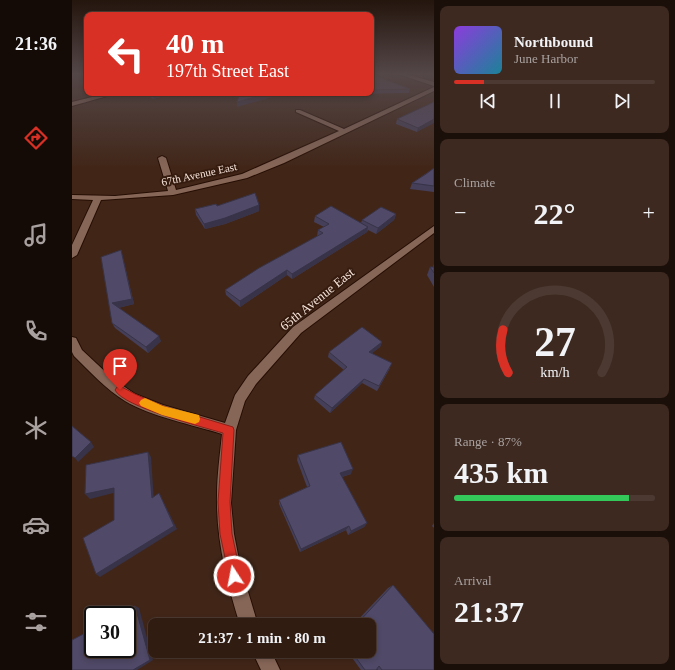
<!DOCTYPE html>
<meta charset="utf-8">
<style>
body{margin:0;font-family:"Times New Roman",serif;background:#3d2920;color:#f1f3f6;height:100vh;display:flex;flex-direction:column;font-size:15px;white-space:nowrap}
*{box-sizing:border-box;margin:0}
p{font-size:13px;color:#a8a19f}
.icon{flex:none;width:22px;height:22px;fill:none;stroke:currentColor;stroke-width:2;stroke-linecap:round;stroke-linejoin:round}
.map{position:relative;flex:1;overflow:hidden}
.drawer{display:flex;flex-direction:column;gap:6px;padding:6px;background:#1b0f0a;width:241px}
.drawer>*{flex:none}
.banner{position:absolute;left:12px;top:12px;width:290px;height:84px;border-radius:8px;box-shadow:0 2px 6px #0003,0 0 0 1px #4c3a32;background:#d93025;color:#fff;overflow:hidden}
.speed{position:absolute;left:12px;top:606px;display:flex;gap:8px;font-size:20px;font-weight:700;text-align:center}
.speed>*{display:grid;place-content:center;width:52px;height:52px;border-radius:50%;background:#311c12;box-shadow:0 2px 6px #0003,0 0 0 1px #4c3a32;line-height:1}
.speed .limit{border:2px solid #111;border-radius:6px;background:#fff;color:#111}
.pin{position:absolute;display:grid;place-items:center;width:34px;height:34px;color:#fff;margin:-41px -17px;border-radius:50% 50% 50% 0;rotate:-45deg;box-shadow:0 0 4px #0007}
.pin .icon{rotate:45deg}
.me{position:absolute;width:44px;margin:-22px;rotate:349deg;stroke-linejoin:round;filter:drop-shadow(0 0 3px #0008)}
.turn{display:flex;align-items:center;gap:14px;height:84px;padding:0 16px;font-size:18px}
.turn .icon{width:52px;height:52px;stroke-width:2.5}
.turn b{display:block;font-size:28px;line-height:34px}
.big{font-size:30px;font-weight:700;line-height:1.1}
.drawer .card{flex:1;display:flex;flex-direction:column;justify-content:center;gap:6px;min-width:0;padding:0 14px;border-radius:8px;background:#3d2920}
.drawer .dial{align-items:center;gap:0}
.dial svg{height:104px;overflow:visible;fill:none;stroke:#4c3a32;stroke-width:7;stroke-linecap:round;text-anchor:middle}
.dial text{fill:#f1f3f6;stroke:none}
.song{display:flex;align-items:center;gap:12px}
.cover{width:48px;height:48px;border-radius:6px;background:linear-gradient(135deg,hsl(270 70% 55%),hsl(190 70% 35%))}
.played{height:4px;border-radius:2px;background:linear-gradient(90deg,#d93025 15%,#4c3a32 15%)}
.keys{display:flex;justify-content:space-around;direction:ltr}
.heat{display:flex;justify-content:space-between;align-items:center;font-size:22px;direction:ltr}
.charge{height:6px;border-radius:3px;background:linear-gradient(90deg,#34c759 87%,#4c3a32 0)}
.trip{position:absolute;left:76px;top:618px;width:228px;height:40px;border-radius:8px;background:#311c12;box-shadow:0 2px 6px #0003,0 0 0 1px #4c3a32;font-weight:700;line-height:40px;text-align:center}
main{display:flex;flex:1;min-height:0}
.tab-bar{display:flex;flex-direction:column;width:72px;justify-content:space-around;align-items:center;background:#140b07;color:#a8a19f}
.tab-bar .icon{width:28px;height:28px}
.tab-bar .selected{color:#d93025}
.tab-bar b{font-size:18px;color:#f1f3f6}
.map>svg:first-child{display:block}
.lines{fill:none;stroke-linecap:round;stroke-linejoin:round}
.minor-casing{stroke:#260e03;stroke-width:2}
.minor{fill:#866657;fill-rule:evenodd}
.wall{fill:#453f59}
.shaded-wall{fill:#383348}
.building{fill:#504967;stroke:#383348}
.route{fill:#d93025;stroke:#8d1f18}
.slow{fill:#f59e0b}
.labels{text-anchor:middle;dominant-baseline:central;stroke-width:4;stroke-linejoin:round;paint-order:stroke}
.far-street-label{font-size:11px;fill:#f8e6dd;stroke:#361c0f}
.street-label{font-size:13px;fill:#f8e6dd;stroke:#361c0f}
</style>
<main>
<nav class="tab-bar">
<b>21:36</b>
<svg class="icon selected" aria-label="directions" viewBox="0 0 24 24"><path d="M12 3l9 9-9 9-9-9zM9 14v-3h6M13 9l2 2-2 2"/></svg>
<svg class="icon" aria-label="music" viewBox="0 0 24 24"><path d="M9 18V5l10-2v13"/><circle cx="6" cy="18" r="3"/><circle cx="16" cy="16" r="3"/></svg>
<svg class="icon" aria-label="phone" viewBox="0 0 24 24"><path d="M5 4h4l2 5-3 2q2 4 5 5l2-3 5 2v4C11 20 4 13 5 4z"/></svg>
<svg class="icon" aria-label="climate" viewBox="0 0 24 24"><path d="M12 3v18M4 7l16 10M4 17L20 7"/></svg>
<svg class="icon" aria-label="car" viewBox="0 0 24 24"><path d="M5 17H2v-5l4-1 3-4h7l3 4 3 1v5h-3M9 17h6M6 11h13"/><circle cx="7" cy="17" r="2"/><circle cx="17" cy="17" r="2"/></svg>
<svg class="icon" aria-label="filters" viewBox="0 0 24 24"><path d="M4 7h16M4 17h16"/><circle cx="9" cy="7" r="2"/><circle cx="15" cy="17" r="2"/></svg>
</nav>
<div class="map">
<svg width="362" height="670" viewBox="0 0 362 670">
<rect width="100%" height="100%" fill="#412618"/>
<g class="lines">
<defs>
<g id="minor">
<path d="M326,74H334L362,82V86Z"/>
<path d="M12,84H15V88L12,86Z"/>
<path d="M362,87V91L212,163L175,178L101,195L29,200L5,255L0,258V245L21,200L0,199V195L43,196L96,191L86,158L90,156L94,158L104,190L170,174L267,131L224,112V110H228L272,129Z"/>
<path d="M36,93H46L0,106V102Z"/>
<path d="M362,226V233L229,333L184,384L173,401L164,430L159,503L162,534L168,565L186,625H168C155,583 144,540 145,495C145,475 148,454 150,434C122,425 77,416 53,401C34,389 18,372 2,356L0,352V337L4,338L10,350L41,379L63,394L91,405L153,423L163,395L176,376L221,327Z"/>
<path d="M180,651H199L208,670H189Z"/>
</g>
</defs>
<use href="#minor" class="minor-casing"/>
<use href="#minor" class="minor"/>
</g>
<g class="wall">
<path d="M299,74L338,89L337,93L281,94V93H299Z"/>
<path d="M72,93H103L81,99Z"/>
<path d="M362,102L345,132L324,124L325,119Z"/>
<path d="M362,168V192L338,189L340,183Z"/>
<path d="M187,205V211L153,224L133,229L124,215L123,209L145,206Z"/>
<path d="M324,214L322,220L304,234L296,230L295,232L220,279L215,275L168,307L154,295L153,290L245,236L246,230L252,227L242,222L243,216L289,223L290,220Z"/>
<path d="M49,250L62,304L46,308L89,341L76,353L43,328L40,323Z"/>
<path d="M362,264V287L355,275L358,267H361Z"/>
<path d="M310,342L308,347L300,353L318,368L305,391L290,383L258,413L242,399L243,395L272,370L256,357L257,352Z"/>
<path d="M226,455L279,474L270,477L295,523L292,527L276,535L274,530L228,552L207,504V500L235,487L225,460Z"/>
<path d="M362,523V528L360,526Z"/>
<path d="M321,585L362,670H306L305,669L304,670H289L275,651H297V625H281L316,588Z"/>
</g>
<g class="shaded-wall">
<path d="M91,93H103L81,99V96Z"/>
<path d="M197,93H214L165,107V102Z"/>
<path d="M362,119V123L345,132L346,128Z"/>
<path d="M187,205V211L153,224L133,229L132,224Z"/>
<path d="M324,214L322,220L304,234L306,228Z"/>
<path d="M296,227L295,232L220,279V274Z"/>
<path d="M49,250L62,304L42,309L40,303Z"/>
<path d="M215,270V275L168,307V301Z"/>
<path d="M87,336L89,341L76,353L74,347Z"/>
<path d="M310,342L308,347L295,357L297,352Z"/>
<path d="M292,379L290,383L258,413L260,408Z"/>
<path d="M19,442L22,447L6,462L3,458Z"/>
<path d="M76,452L79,457L82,502L80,498Z"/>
<path d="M281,469L279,474L265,478L268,473Z"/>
<path d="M42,488L45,492L18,499L13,494Z"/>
<path d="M87,493L105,529L28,577L24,574Z"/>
<path d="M295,523L292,527L276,535L279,531Z"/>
<path d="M277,526L274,530L228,552L229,549Z"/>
<path d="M63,606L67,608L81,660L65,670H61Z"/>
</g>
<g class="building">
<path d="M299,74L338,89L299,90Z"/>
<path d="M76,93H91L81,96Z"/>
<path d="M168,93H197L165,102Z"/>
<path d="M362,102V119L346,128L325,119Z"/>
<path d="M362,168V186L340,183L354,174Z"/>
<path d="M183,193L187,205L153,218L132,224L123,209L144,204L145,206Z"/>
<path d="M259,206L296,227L220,274L215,270L168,301L153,290L187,268L251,233L246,230L257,224L243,216Z"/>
<path d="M309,207L324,214L306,228L290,220Z"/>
<path d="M49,250L60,299L40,303L87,336L74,347L40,323L29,257Z"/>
<path d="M358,267H362V273Z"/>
<path d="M290,327L310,342L297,352L320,363L307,386L292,379L260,408L243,395L275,367L257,352Z"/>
<path d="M0,426L19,442L3,458L0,456Z"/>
<path d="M269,442L281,469L268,473L295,523L279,531L277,526L229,549L207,500L238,486L226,455Z"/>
<path d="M76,452L80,498L87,493L102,526L24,574L11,538L42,520V488L13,494L14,465Z"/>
<path d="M321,585L362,634V670H310L307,666L304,670H293L279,651H297V625H284Z"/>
<path d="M63,606L78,660L61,670H0V640L21,629V649H55V615H46Z"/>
</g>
<linearGradient id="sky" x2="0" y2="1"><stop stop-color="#24150d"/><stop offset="0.44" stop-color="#544748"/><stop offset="1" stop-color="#544748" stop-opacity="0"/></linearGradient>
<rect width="362" height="168" fill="url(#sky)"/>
<path class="route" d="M48,386L63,394L91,406L161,427L162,430L158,502L160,534L169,576L167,581L162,583L158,581L148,534L146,502L151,433C131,427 51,407 43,390L45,387Z"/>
<path class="slow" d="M73,398L91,406L127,415L128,419L127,422L123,424L90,415L69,406L67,403L69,400Z"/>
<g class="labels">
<g class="far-street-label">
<text transform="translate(127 174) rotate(-12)">67th Avenue East</text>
</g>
<g class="street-label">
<text transform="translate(245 299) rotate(-39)">65th Avenue East</text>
</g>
</g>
</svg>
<div class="speed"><div class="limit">30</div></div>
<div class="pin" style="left:48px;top:390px;background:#d93025"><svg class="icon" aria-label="arrive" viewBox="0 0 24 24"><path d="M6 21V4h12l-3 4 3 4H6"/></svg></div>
<svg class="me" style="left:162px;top:576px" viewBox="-20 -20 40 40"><circle r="17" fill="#d93025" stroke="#fff" stroke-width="3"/><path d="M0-11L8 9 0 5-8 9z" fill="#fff"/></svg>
<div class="trip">21:37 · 1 min · 80 m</div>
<div class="banner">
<div class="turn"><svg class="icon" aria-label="left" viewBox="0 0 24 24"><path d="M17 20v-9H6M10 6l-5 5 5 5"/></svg><div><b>40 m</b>197th Street East</div></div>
</div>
</div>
<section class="drawer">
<div class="card">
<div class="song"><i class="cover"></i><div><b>Northbound</b><p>June Harbor</p></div></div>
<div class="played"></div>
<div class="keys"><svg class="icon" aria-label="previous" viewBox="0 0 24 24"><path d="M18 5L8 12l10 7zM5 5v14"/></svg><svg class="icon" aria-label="pause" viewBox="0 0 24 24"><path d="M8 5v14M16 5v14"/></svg><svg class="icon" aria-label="next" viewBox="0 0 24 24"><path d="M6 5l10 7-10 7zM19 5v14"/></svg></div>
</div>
<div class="card"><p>Climate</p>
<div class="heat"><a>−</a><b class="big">22°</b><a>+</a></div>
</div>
<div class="card dial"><svg viewBox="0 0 100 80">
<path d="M14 69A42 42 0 1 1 86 69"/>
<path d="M14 69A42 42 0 0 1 10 36" stroke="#d93025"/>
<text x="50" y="56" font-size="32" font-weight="700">27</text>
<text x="50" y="72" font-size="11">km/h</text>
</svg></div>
<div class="card"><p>Range · 87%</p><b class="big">435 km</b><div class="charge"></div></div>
<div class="card"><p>Arrival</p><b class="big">21:37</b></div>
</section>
</main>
